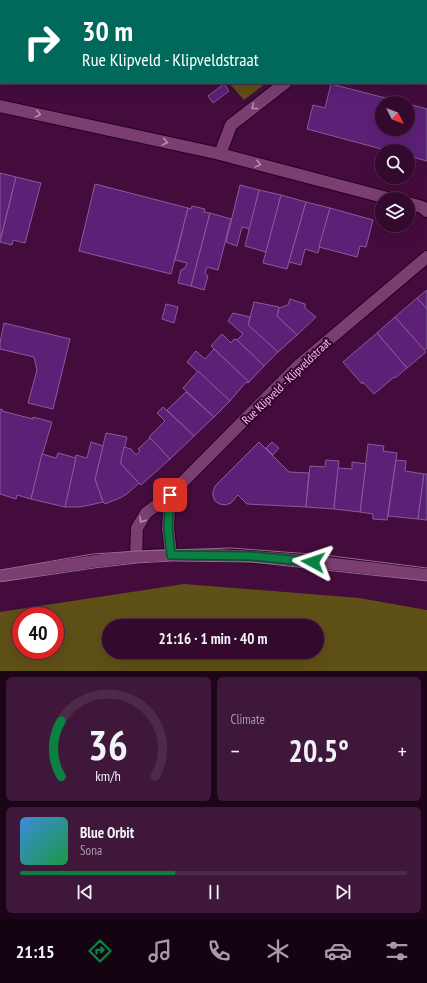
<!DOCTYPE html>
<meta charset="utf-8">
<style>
body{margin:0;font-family:"PT Sans Narrow",sans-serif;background:#3e173a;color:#f1f3f6;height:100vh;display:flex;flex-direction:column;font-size:15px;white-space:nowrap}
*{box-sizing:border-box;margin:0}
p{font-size:13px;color:#a99aaa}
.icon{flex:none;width:22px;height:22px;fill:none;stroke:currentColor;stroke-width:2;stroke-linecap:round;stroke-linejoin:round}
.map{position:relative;height:671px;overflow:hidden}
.sheet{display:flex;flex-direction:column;gap:6px;padding:6px;background:#1c0519;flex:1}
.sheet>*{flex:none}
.banner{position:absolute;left:0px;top:0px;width:427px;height:84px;box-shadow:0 4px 16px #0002,0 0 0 1px #4e2a4a;background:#00695c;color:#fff;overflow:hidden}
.needle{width:26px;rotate:132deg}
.buttons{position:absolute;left:375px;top:96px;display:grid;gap:8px}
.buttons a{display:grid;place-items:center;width:40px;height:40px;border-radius:50%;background:#33092e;box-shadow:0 4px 16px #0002,0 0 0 1px #4e2a4a;font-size:20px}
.speed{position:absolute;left:12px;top:607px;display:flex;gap:8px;font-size:20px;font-weight:700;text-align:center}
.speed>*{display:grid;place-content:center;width:52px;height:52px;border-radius:50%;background:#33092e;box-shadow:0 4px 16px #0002,0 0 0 1px #4e2a4a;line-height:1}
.speed .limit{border:6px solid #d22;background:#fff;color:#111}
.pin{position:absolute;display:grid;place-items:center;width:34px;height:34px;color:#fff;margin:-17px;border-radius:8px;box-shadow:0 2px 6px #0006}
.me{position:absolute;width:44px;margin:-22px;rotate:275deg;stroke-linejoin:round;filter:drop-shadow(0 0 3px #0008)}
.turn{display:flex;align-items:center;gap:14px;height:84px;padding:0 16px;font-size:18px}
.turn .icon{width:52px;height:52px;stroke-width:2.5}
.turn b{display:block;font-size:28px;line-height:34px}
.big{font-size:30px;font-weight:700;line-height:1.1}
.sheet .tile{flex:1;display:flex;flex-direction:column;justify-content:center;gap:6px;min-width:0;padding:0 14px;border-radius:6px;background:#3e173a}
.sheet .dial{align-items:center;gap:0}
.dial svg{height:104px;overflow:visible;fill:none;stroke:#4e2a4a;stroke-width:7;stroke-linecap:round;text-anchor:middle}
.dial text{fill:#f1f3f6;stroke:none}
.song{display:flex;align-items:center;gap:12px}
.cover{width:48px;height:48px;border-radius:6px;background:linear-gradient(135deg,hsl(210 70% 55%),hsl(140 70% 35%))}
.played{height:4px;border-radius:2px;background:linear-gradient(90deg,#0b8043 40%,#4e2a4a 40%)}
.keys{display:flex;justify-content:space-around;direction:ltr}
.heat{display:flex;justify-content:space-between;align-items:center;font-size:22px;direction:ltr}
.sheet .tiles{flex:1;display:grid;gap:6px;grid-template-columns:1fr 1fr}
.tile:last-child{grid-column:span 2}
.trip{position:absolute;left:102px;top:619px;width:222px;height:40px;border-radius:20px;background:#33092e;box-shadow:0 4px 16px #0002,0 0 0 1px #4e2a4a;font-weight:700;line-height:40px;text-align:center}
.tab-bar{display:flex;height:64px;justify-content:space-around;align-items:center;background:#140412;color:#a99aaa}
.tab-bar .icon{width:28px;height:28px}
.tab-bar .active{color:#0b8043}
.tab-bar b{font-size:18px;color:#f1f3f6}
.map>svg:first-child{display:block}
.green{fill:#5f5017;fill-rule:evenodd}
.building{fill:#5c2076;stroke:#865c9b}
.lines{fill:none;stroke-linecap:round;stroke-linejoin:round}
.minor-casing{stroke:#240020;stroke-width:14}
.minor{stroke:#7a3f70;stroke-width:12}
.tram{stroke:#996b91;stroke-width:1}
.oneway{stroke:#ba8cb1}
.route-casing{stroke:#07532c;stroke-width:10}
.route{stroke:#0b8043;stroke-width:7}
.labels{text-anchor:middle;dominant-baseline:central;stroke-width:4;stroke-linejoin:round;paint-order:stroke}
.street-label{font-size:12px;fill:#eecbe6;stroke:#390033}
</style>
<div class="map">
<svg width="427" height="671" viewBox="0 0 427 671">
<rect width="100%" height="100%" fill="#440c3d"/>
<g class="green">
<path d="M186,0H375L374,1H186Z"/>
<path d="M229,83H266L244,100Z"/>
<path d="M184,584L359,598L427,610V671H0V612ZM21,616H55V650H21ZM109,626H317V652H109Z"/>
</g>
<g class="building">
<path d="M65,0H166L168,1H64Z"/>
<path d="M426,11H427V54L426,55Z"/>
<path d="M224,84L229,91L213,103L208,96Z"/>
<path d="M331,84L405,103H382V129H408V104L427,109V161L408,156V151H389L307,129L313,105L325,108Z"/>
<path d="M0,173L16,177L1,237H0Z"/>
<path d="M16,177L41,183L25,243L13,240L12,245L0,242Z"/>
<path d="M95,184L188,208L171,274L79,251Z"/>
<path d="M240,185L259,190L250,229L242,227L237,246L226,242Z"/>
<path d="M259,190L281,195L266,252L245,246Z"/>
<path d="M281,195L306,202L287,269L263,263Z"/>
<path d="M306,202L330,208L318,253L305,249L301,265L289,262Z"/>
<path d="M192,206L205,209L204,212L210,213L191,286L178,283L181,270L185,268L187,263L175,260L188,208L191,209Z"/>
<path d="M330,208L373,220L366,247L360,246L357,257L319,247Z"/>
<path d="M210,213L231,219L218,270L207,267L205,273L208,276L204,290L191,286Z"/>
<path d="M427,290V309L417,298Z"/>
<path d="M417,298L427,309V348L424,350L395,317Z"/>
<path d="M290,299L305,304V308L316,317L297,335L277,316L279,308L288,305Z"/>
<path d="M254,302L279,307L277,316L297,335L278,352L248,325Z"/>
<path d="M166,304L178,307L174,323L162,319Z"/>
<path d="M233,313L250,317L248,325L278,352L264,366L237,340L243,334L228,321Z"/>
<path d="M395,317L426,352L407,368L377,333Z"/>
<path d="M4,323L70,339L53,409L28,403L37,370L34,357L0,349V343Z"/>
<path d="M377,333L407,368L395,378L394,377L374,394L363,382L362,384L343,362Z"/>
<path d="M222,334L231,343L234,339L237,340L264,366L249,382L211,346Z"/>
<path d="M214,349L249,382L247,383L246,382L230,401L187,362L196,351L205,359Z"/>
<path d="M198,371L230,401L214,417L183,388Z"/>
<path d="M186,392L214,417L194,436L167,410Z"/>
<path d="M163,407L194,436L170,459L149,437L165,421L157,413Z"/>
<path d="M0,409L3,410L2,411L33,419V417L52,422L41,459L31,499L17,495L16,499L0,494Z"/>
<path d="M106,433L127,437L121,464L139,483L128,493L122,497L105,504L103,502L95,479Z"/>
<path d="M150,438L170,459L141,485L121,464V460L124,447L131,449L136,455L140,451L138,449Z"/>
<path d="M91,442L103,446L95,479L103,502L90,505L79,507H65L76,455L87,458Z"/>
<path d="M259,442L289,472L309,473L306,507L247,504L238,495L231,503L225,505L220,504L215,501L213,496V492L215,486Z"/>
<path d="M272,442L279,448L273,455L266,448Z"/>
<path d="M368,444L384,446L383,451L397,453L387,520L373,519V514L360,512Z"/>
<path d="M58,453L76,458L65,507L31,499L42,454L56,458Z"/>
<path d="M326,460L339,461L334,509L306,507L310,466L325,467Z"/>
<path d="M396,460L406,461L405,471L424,474L418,519L388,516Z"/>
<path d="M352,462L366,464L360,512L334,509L338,468L352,469Z"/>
<path d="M424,474H427V520L418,519Z"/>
</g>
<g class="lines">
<defs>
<g id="minor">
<path d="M390,1L391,0"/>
<path d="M0,106L220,154L391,199"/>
<path d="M220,154L231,125L285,83"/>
<path d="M408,203L422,207L427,211"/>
<path d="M170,495L168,528L171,555"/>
<path d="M136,557L137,528L146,513L170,495L299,365L427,257"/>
<path d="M0,576C57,567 113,556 171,555C257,553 342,565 427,575"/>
</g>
</defs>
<use href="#minor" class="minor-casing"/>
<use href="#minor" class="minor"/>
<g class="tram">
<path d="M0,570L93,554L137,551L231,548L324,555L427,568"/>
<path d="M0,582L94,568L137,563L172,561L251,562L427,581"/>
</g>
</g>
<defs><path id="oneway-chevron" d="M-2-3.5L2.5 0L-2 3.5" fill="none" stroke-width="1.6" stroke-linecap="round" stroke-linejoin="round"/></defs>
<g class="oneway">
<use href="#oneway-chevron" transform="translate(254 107) rotate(142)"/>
<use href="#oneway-chevron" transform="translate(38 114) rotate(12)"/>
<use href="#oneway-chevron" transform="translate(165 142) rotate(12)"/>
<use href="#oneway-chevron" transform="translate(258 164) rotate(15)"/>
<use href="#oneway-chevron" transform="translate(142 520) rotate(122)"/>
</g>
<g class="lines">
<defs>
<path id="route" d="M170,495L168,528L171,555L251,556L313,562"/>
</defs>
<use href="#route" class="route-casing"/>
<use href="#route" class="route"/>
</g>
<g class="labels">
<g class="street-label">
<text transform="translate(286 381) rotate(-44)">Rue Klipveld - Klipveldstraat</text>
</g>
</g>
</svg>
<div class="buttons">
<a><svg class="needle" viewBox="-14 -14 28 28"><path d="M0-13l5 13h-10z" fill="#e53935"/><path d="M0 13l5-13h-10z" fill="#a99aaa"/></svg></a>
<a><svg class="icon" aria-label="search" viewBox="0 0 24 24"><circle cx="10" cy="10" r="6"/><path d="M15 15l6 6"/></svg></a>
<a><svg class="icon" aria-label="layers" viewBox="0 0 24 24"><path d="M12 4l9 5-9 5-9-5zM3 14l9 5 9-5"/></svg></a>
</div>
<div class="speed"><div class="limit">40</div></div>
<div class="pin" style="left:170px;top:495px;background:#d93025"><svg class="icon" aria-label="arrive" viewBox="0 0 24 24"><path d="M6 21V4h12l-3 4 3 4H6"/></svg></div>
<svg class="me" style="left:313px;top:562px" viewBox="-20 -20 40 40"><path d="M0-17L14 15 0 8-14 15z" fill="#0b8043" stroke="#fff" stroke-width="4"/></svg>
<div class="trip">21:16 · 1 min · 40 m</div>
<div class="banner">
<div class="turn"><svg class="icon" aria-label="right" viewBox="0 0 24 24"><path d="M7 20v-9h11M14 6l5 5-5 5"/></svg><div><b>30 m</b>Rue Klipveld - Klipveldstraat</div></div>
</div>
</div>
<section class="sheet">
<div class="tiles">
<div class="tile dial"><svg viewBox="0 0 100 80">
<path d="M14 69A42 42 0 1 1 86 69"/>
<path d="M14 69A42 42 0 0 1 14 26" stroke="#0b8043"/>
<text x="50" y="56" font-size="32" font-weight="700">36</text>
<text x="50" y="72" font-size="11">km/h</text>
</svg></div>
<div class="tile"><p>Climate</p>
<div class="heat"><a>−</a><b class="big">20.5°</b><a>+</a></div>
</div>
<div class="tile">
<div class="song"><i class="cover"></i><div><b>Blue Orbit</b><p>Sona</p></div></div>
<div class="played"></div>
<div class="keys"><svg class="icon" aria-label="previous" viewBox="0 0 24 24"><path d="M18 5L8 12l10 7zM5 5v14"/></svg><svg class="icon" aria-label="pause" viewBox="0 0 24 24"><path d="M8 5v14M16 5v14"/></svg><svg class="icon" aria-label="next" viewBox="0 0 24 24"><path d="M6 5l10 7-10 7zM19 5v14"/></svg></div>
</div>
</div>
</section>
<nav class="tab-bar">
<b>21:15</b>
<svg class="icon active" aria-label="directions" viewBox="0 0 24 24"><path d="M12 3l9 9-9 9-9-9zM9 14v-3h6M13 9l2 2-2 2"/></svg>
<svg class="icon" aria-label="music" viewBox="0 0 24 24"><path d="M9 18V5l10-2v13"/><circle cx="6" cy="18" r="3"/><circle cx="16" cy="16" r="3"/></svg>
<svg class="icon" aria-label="phone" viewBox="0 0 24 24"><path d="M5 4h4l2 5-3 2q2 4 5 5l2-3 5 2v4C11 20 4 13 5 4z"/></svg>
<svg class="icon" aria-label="climate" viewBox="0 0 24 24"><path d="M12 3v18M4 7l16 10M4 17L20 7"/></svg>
<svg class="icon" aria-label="car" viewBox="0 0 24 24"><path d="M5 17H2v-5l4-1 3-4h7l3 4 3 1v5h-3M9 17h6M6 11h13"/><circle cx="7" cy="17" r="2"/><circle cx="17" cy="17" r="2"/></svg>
<svg class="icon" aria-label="filters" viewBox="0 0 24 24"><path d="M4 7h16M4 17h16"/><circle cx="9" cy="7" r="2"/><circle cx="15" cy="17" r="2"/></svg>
</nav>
